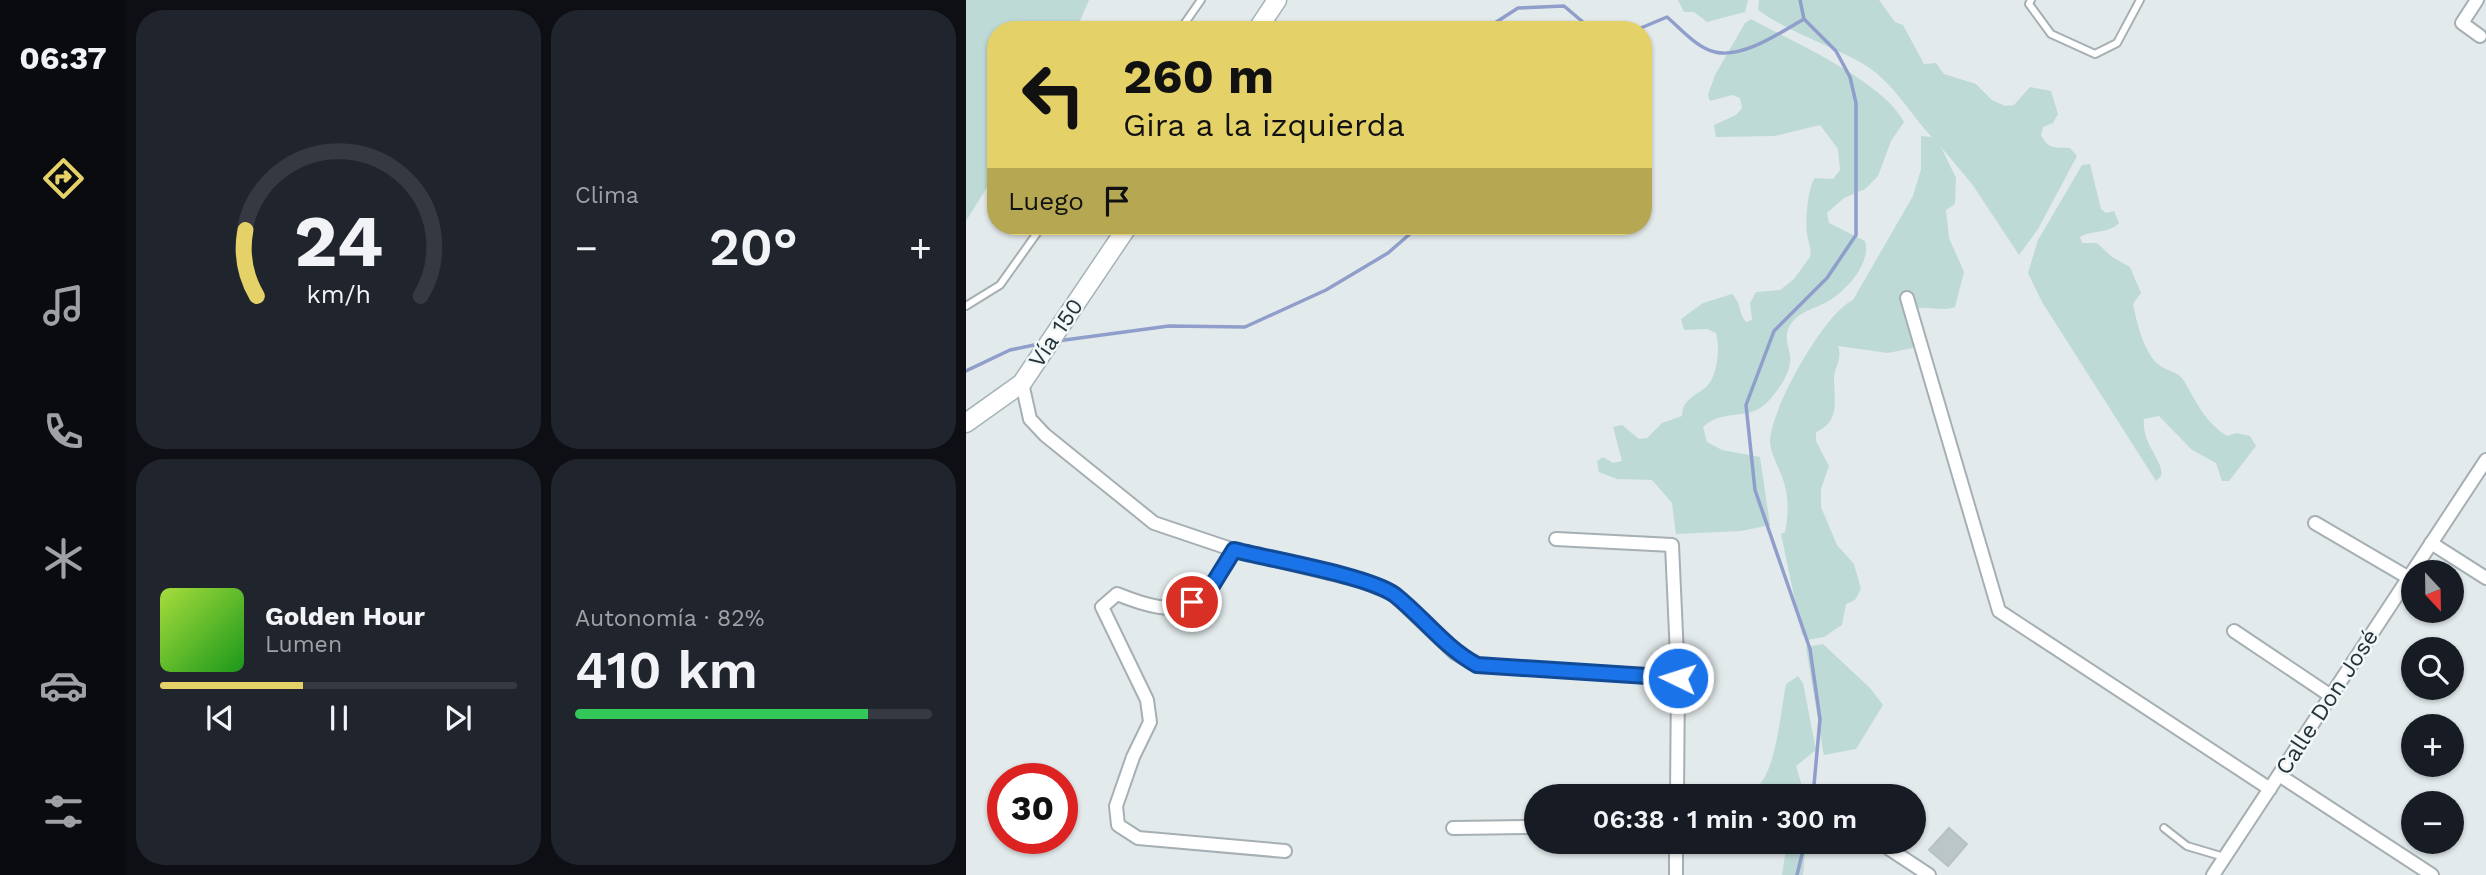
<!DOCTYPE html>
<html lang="es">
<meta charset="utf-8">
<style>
body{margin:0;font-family:"Work Sans",sans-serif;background:#20242c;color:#f1f3f6;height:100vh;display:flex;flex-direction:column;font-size:26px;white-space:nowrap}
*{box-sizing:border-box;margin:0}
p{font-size:23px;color:#9ea1a6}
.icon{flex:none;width:38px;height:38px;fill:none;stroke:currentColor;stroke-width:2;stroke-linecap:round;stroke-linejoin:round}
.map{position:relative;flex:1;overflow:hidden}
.details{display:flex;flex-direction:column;gap:10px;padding:10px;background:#0d0f14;width:840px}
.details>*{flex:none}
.guide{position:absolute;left:21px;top:21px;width:665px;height:214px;border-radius:28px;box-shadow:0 2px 5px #0004;background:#e4d168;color:#111;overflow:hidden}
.needle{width:46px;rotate:158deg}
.controls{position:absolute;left:1435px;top:560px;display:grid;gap:14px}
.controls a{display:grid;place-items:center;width:63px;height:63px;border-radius:50%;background:#171b24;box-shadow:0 2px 5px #0004;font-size:35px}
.speed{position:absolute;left:21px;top:763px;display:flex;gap:14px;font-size:35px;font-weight:700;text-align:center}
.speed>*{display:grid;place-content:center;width:91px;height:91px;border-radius:50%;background:#171b24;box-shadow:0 2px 5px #0004;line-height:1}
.speed .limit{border:10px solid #d22;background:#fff;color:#111}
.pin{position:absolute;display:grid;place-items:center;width:60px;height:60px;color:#fff;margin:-30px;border:4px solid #fff;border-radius:50%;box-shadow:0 2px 7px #0007}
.me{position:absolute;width:77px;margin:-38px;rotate:274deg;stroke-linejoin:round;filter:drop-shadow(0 0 5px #0008)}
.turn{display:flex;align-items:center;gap:24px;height:147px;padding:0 21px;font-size:32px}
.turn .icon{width:91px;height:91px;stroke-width:2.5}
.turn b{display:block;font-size:49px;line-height:60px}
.then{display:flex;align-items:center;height:66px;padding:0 21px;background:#0003;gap:14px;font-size:26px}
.big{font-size:52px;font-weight:600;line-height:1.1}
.details .widget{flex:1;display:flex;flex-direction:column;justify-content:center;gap:10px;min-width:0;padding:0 24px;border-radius:28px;background:#20242c}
.details .dial{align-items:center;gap:0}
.dial svg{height:182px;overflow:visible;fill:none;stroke:#363941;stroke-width:7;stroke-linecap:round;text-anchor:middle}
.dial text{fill:#f1f3f6;stroke:none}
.song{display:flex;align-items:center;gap:21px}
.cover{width:84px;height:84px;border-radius:10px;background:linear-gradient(135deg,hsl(80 70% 55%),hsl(120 70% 35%))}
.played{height:7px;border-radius:4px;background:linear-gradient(90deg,#e4d168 40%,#363941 40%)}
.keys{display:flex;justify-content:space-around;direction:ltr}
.heat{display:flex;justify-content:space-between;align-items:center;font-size:38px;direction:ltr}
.charge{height:10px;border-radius:5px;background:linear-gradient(90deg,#34c759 82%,#363941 0)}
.details .tiles{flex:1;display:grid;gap:10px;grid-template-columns:repeat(2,1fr)}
.trip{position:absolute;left:558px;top:784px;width:402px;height:70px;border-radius:35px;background:#171b24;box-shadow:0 2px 5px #0004;font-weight:600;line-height:70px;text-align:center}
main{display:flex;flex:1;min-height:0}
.tabs{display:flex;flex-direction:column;width:126px;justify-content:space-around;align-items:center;background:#090b0e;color:#9ea1a6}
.tabs .icon{width:49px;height:49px}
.tabs .selected{color:#e4d168}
.tabs b{font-size:32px;color:#f1f3f6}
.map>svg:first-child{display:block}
.green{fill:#bedad7}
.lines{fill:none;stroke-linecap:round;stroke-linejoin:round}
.stream{stroke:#909ecb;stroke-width:3.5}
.building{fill:#bbc6c9;stroke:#b6c1c4;stroke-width:2}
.lane-casing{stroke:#a6afb3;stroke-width:10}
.street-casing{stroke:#a6afb3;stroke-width:16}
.secondary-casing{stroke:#a5b3b9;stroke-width:21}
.lane{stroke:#fff;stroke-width:6}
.street{stroke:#fff;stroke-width:12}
.secondary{stroke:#fff;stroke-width:18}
.route-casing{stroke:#114b97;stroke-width:18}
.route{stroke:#1a73e8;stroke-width:12}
.labels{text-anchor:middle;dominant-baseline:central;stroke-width:5;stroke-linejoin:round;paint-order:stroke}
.street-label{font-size:23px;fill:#24333b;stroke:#f3f7f8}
</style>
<main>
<nav class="tabs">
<b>06:37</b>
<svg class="icon selected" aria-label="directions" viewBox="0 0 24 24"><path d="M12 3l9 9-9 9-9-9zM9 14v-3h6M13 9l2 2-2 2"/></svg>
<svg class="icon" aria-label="music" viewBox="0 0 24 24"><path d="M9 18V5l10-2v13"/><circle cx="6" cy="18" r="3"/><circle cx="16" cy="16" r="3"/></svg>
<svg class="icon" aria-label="phone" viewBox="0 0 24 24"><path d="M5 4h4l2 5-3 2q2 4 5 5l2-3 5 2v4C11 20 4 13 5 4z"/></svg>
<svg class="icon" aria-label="climate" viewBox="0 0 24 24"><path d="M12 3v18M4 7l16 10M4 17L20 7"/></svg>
<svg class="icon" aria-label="car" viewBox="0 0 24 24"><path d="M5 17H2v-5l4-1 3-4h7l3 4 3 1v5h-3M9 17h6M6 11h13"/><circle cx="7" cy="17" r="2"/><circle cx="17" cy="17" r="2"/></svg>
<svg class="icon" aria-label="filters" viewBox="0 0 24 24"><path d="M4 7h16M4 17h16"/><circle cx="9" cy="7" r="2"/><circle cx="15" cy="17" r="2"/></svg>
</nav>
<section class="details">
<div class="tiles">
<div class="widget dial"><svg viewBox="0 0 100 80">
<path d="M14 69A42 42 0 1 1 86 69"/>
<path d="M14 69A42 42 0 0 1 9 40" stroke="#e4d168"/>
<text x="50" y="56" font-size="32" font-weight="700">24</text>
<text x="50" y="72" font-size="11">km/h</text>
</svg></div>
<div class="widget"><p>Clima</p>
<div class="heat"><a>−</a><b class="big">20°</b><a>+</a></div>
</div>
<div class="widget">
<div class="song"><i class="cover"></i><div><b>Golden Hour</b><p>Lumen</p></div></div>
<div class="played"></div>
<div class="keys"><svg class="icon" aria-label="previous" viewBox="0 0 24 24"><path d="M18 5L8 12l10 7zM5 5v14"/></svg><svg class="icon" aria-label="pause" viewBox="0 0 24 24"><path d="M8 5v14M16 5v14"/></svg><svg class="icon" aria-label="next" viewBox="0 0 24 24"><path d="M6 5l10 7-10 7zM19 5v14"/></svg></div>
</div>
<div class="widget"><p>Autonomía · 82%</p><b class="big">410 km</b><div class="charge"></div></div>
</div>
</section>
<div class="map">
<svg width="1520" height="875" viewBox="0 0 1520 875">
<rect width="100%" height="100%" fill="#e3eaeb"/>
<g class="green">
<path d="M0,0H123L110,30H30V173L0,221Z"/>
<path d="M712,0H782L779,12L741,22L728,12H718Z"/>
<path d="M793,0H913L929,22L937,25L958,64L970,63L978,74L1010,84L1026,100L1039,106L1048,105L1064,87L1085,91L1092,114L1087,123L1077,127L1075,135C1083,150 1089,147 1104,148L1111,156L1072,229L1053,255L1006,184L975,147L990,178L989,204L980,210L983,238L998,272L989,307C974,313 958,303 945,311L949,343L947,348L922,353L872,346C877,360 868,366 868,379C868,399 875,421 850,432V441L863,466L855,489V507L871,545L888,564L895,589L889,600L880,604L876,625L858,637L841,640L836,634L815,534L819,532C823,512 823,493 815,474C811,464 805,453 804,443C803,411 859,312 887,300L947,196L955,169V136L966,137C943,113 928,83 899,65C864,44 825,34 792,10Z"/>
<path d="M785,19C825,41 917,81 938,122L925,141L912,176L899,189L878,198L861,213L863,223L899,241C906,263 879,292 861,302C850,308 838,310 828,320C817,332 821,342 824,355C827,372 809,396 797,406C780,420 756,409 737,427L741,442L756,450L794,457L804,525L775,531L710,534L706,503L686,480L651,479L633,472L631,461L637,457L647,463L656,461L647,427L656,425L673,439L681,438L696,423L716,416C716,399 730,396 740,387C752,376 754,347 750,333L741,329L718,330L715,319L737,303L766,294C775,302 773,315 780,322L786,320L784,303L790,292L814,290L828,279L844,257C846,248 842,243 841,234C839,222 842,186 849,178L867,179L874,170L872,149L854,125L809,136L750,137L748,125L770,115L776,108L774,98L766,95L744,101L742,95L749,75L779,23Z"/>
<path d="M1124,164L1135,209L1140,213L1148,211L1153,223C1142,234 1126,230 1114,237L1116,243H1131L1146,257L1164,267L1175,293L1167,304C1171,323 1178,356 1196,367C1204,372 1213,372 1218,381C1231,403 1239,422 1261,436L1270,433L1284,436L1290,446L1263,481H1256L1250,463L1226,450L1193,416L1178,419C1175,444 1199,462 1195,476L1190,481L1076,302L1062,273L1072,240L1116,165Z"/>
<path d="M857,644L904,688L917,705L890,749L858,755L857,751L840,647Z"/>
<path d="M832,676L837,683L850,750L830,766L839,796H792L790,787C810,775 815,708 820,684Z"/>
<path d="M821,842H840L837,875H816Z"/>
</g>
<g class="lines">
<g class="stream">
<path d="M834,0L838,19L870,51L884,77L890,103V235L861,278L808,331L780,405L789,490L844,649L854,719L847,796"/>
<path d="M518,30L552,8L598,6L624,28L641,30"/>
<path d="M670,30L701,17C714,28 731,48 749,52C777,59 815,32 838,19"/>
<path d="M91,341L203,326L279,327L360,290L422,253L453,226"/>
<path d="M0,371L44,350L73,344"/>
<path d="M831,875L839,842"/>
</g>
</g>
<path class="building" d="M983,828L1001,844L982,866L963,850Z"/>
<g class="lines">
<defs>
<g id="lane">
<path d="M1065,0L1063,4L1085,34L1129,54L1151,43L1174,0"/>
<path d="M214,30L235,0"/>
<path d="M0,306L34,285L76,226"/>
<path d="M1198,828L1221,846L1258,857"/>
</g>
<g id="street">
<path d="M1511,0L1496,23L1514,36"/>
<path d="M941,298L1033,611L1304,789"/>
<path d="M56,383L64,419L79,435L188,523L268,550L396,581L427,594L489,653L511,665L712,678L711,796"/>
<path d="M1349,523L1443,578"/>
<path d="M590,539L706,545L712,678"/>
<path d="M1465,543L1520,578"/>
<path d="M268,550C232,609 218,621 151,594L136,607L181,700L184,722L167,757L150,806L152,825L172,838L319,851"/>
<path d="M1268,631L1365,696"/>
<path d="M1313,775L1466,875"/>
<path d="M487,828L570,827"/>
<path d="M913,842L963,875"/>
<path d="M710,875V842"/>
<path d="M1247,875L1520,460"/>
</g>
<g id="secondary">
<path d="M291,30L311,0"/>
<path d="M0,423L56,383L162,226"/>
</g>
</defs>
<use href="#lane" class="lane-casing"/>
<use href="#street" class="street-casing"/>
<use href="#secondary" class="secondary-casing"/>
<use href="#lane" class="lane"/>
<use href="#street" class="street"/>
<use href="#secondary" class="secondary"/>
</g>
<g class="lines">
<defs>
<path id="route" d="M226,602L244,589L268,550C303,559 403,576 429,595C458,618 478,647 511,665L712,678"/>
</defs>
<use href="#route" class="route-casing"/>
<use href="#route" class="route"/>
</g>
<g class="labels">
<g class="street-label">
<text transform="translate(90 333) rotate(-56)">Vía 150</text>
<text transform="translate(1361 702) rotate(-57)">Calle Don José</text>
</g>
</g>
</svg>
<div class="controls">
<a><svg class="needle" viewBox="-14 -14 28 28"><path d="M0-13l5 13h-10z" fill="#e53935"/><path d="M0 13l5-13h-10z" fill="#9ea1a6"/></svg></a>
<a><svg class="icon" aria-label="search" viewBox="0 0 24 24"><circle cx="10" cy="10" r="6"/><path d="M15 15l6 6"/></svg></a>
<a>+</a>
<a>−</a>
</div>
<div class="speed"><div class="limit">30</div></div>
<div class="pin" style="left:226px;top:602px;background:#d93025"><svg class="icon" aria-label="arrive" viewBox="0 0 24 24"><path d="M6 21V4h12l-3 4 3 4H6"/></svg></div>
<svg class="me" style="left:712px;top:678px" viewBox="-20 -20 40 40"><circle r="17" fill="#1a73e8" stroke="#fff" stroke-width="3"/><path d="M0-11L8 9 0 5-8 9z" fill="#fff"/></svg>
<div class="trip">06:38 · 1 min · 300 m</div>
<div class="guide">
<div class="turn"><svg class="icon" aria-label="left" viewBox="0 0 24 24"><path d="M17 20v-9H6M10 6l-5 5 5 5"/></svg><div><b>260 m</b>Gira a la izquierda</div></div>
<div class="then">Luego<svg class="icon" aria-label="arrive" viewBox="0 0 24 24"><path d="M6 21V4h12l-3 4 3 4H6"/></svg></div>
</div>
</div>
</main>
